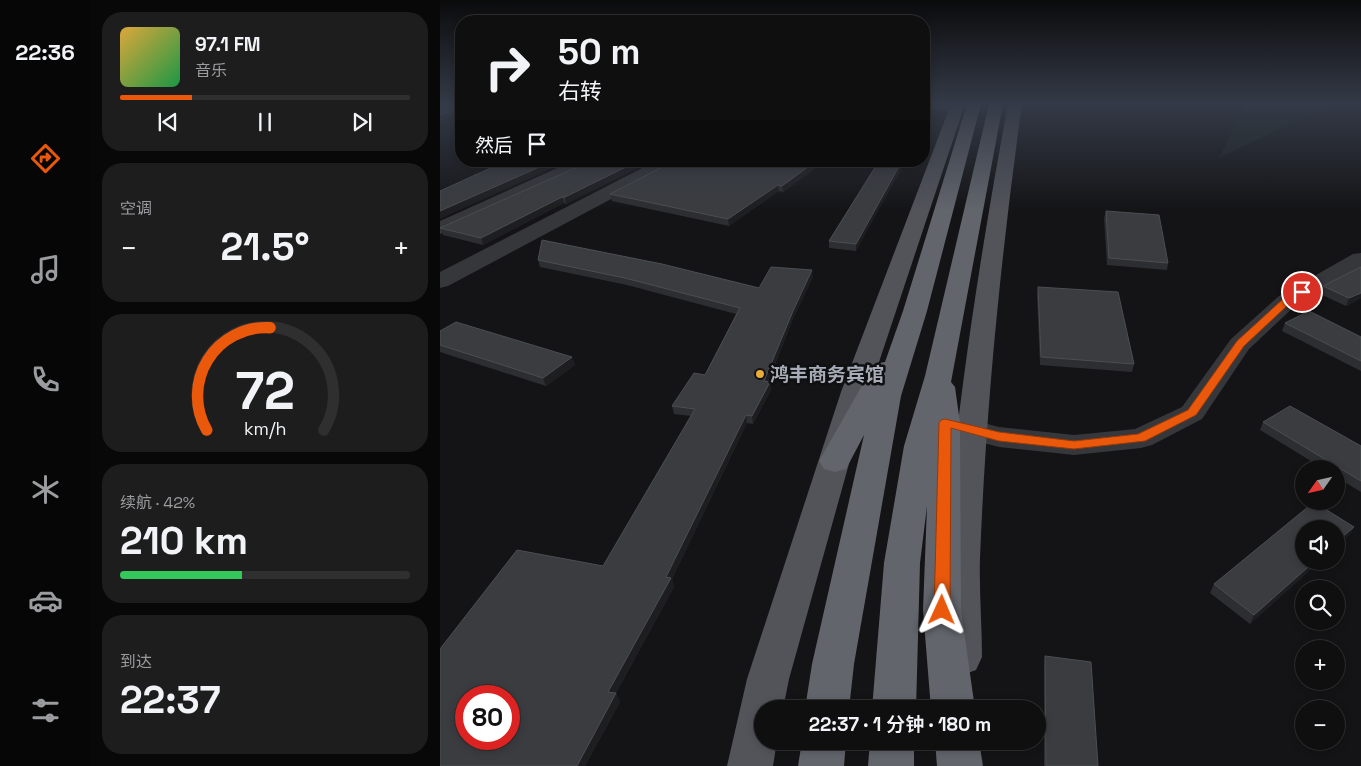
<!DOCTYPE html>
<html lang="zh">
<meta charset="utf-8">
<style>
body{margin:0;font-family:"Space Grotesk","Noto Sans SC",sans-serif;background:#1d1d1e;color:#f1f3f6;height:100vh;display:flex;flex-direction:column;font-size:19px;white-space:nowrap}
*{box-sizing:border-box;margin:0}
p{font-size:16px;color:#9b9c9f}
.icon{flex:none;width:28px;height:28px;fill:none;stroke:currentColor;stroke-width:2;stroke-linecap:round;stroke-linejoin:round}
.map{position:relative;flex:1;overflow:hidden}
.details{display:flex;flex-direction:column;gap:12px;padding:12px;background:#080809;width:350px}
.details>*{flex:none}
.top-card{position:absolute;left:15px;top:15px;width:475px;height:152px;border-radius:20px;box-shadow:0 2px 8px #0003,0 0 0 1px #2f2f30;background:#0f0f10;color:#f1f3f6;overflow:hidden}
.needle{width:32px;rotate:236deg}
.controls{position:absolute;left:855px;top:460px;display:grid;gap:10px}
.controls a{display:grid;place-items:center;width:50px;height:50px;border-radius:50%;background:#0f0f10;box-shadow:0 2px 8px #0003,0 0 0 1px #2f2f30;font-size:25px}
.speed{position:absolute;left:15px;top:685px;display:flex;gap:10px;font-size:25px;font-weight:700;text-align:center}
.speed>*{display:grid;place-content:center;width:65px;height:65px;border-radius:50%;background:#0f0f10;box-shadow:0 2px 8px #0003,0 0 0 1px #2f2f30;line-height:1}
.speed .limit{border:8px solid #d22;background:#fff;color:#111}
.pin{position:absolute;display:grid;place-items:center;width:42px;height:42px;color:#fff;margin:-21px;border:2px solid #fff;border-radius:50%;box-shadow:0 1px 5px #0007}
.me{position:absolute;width:55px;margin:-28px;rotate:1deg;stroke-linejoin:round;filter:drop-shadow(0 0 4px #0008)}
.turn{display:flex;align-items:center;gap:18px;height:105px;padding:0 20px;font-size:22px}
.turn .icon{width:65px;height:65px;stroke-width:2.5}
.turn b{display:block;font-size:35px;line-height:42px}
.then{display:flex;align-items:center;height:48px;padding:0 20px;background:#0003;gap:10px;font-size:19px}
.big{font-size:38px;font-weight:600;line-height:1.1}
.details .tile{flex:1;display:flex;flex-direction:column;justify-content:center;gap:8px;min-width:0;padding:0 18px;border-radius:20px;background:#1d1d1e}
.details .dial{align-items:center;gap:0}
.dial svg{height:130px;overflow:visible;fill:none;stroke:#2f2f30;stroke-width:7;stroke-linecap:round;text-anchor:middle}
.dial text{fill:#f1f3f6;stroke:none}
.song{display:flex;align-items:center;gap:15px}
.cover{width:60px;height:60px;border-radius:8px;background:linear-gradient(135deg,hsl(40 70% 55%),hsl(140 70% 35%))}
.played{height:5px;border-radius:2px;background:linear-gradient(90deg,#ea580c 25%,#2f2f30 25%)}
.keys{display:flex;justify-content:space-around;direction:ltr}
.heat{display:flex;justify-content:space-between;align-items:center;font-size:28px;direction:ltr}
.charge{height:8px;border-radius:4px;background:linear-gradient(90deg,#34c759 42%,#2f2f30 0)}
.trip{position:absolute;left:314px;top:700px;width:292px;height:50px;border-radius:25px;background:#0f0f10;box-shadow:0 2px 8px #0003,0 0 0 1px #2f2f30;font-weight:600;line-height:50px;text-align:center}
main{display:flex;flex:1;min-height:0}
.menu{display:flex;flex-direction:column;width:90px;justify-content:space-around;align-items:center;background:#060606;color:#9b9c9f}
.menu .icon{width:35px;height:35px}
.menu .on{color:#ea580c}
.menu b{font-size:22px;color:#f1f3f6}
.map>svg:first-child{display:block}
.green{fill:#1b211c}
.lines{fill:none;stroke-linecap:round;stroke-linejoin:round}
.minor{fill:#36373b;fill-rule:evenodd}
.major{fill:#52545a;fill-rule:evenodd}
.highway{fill:#62656c;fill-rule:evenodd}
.wall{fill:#2d2e31}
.shaded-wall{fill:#1e1e20}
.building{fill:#3a3c3f;stroke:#4b4e52;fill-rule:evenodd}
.route{fill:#ea580c;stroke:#983908}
.poi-dot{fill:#ebab37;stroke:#0f1011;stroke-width:2}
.labels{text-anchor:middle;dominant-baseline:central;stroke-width:5;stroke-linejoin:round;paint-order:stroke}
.poi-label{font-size:19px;font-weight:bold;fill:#a7acb6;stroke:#0f1011;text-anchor:start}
</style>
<main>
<nav class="menu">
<b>22:36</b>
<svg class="icon on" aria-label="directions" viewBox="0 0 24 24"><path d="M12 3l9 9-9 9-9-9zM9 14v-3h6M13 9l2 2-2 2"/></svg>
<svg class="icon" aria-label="music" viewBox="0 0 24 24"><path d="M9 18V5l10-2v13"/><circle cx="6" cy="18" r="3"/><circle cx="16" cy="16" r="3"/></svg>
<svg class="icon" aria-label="phone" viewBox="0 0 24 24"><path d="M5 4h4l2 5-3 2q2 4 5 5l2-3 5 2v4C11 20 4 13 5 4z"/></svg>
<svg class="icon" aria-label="climate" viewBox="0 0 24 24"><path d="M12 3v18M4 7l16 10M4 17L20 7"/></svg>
<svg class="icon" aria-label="car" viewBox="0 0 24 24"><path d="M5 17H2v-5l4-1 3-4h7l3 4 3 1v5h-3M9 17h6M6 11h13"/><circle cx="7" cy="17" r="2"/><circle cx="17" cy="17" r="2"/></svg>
<svg class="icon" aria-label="filters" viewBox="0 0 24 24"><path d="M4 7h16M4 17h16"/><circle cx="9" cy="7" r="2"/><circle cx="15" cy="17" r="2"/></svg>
</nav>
<section class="details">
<div class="tile">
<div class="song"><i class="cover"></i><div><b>97.1 FM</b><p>音乐</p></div></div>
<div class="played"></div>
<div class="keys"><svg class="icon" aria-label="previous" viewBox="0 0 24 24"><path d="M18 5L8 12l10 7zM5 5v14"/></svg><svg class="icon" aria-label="pause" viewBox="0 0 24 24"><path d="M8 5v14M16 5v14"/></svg><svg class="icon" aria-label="next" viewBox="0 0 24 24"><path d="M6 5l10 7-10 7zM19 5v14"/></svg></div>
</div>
<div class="tile"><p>空调</p>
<div class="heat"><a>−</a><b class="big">21.5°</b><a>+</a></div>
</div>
<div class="tile dial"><svg viewBox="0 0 100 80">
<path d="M14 69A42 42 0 1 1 86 69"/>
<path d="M14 69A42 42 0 0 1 53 6" stroke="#ea580c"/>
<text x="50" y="56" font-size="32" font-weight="700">72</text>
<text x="50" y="72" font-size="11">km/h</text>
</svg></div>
<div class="tile"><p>续航 · 42%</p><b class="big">210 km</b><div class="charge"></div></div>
<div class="tile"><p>到达</p><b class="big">22:37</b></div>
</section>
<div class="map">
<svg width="921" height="766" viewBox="0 0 921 766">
<rect width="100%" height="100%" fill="#141416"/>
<path class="green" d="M806,104H891L779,158Z"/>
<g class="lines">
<g class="minor">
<path d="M484,104H522L524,107L522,110L517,111L484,109Z"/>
<path d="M133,161H155L153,165L0,234V221Z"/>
<path d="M216,161H237L235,165L8,286L0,288V272Z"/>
<path d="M921,253V268L855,306L809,349L762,419L712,445L701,448L634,455L559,447L502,432L497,425L502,418L512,415L559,427L634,435L695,429L742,407L791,339L839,296L913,254Z"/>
</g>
<g class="major">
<path d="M511,104H525L429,392L349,679L343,709H322V741H337L333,766H287L307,679L401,392Z"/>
<path d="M568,104H582C561,255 546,406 540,558C539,591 542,624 542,657L536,670L522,675L508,670L502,657C502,624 501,591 504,558C517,406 540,254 568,104Z"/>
</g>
<g class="highway">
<path d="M527,104H541L487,311L461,396L414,664L409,709H365L372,664L424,435L406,469L395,472L384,469L379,461L431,370L434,364L445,362L463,311Z"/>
<path d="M549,104H563L511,382L515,387L520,423L521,610L535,709H491L483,610L487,506L480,563L476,709H432L444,563L464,446L485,376Z"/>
<path d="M362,741H406L404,766H358Z"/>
<path d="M430,741H474V766H428Z"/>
<path d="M495,741H539L543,766H497Z"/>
</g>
</g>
<g class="wall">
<path d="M151,161H211L126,204L124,203L43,245L3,235L0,228Z"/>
<path d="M385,161L343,192L339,191L289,226L172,201L170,194Z"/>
<path d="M439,161L416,251L389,248V241Z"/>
<path d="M666,211L728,263L727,270L667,265L664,218Z"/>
<path d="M98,260L319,288L373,277L353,319L328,382H330L331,390L313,424L307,423L232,579L234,587L176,693L180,702L145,766L163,566L251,416L234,414L232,406L265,375L296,314L187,285L100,267Z"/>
<path d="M883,286L921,298L906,306L880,294Z"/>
<path d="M598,287L694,364L692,372L600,365L597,295Z"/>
<path d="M845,323L921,337V371L842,331Z"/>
<path d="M0,331L132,357L135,365L106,386L0,352Z"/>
<path d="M823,422L921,446V492L896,477V469H884L820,430Z"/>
<path d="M914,527L909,535L810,624L770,593L774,584Z"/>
<path d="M605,656L658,766H604V665Z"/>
</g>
<g class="shaded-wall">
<path d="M21,109V115L0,121V115Z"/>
<path d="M113,161H128L0,219V211Z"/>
<path d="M198,161H211L126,204L125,197Z"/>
<path d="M376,161H385L343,192L342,186Z"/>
<path d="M462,161H466L416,251V244Z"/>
<path d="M338,185L339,191L289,226L288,219Z"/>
<path d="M122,197L124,203L43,245L41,238Z"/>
<path d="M372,270L373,277L353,319L325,389L324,381L353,311Z"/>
<path d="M921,293V298L906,306L909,298Z"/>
<path d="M132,357L135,365L106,386L103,378Z"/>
<path d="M330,382L331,390L313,424L312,416Z"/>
<path d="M306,415L307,423L232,579L234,587L172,700L168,692Z"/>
<path d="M914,527L909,535L896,547V542Z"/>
<path d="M875,561H880L810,624L814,615Z"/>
<path d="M176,693L180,702L145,766H137Z"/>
</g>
<g class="building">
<path d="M0,104H21V109L0,115Z"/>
<path d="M66,161H113L0,211V191Z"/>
<path d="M151,161H198L125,197H122L41,238L0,228Z"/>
<path d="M234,161H376L342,186L338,185L288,219L170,194Z"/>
<path d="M439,161H462L416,244L389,241Z"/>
<path d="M666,211L719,215L728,263L669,258Z"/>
<path d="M102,240L222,264L319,288L331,267L372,270L353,311L324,381L330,382L312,416L306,415L226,577L231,578L168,692L176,693L137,766H0V649L77,550L163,566L255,409L232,406L254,373L265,375L300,308L185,278L98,260ZM26,696H69V739H26Z"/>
<path d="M921,267V293L909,298L883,286Z"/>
<path d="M598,287L678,292L694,364L601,357Z"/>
<path d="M869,311L921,337V361L845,323Z"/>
<path d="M16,322L132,357L103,378L0,345V331Z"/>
<path d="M850,406L921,446V481L823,422Z"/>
<path d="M874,502L914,527L896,542V529H864V561H875L814,615L774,584Z"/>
<path d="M605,656L651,662L658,766H606Z"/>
</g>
<linearGradient id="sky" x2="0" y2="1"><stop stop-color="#0b0b0c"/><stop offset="0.49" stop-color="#343a47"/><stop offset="1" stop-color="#343a47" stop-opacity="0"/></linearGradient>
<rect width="921" height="211" fill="url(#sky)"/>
<path class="route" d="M858,290H862L866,292L850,303L804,346L756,415L705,441L634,449L559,441L511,428L510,610L507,614L502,616L496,614L494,610L499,423L501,420L505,419L559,432L634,441L698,434L748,410L797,341L843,299Z"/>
<circle class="poi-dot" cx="320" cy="374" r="5"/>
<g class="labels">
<g class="poi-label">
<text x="330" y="374">鸿丰商务宾馆</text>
</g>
</g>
</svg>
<div class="controls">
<a><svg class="needle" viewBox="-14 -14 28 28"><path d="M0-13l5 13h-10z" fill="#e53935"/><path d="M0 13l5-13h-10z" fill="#9b9c9f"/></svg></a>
<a><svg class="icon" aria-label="sound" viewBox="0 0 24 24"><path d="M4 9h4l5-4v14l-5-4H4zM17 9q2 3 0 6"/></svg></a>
<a><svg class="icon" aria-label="search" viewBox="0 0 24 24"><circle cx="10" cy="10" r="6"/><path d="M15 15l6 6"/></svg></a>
<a>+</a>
<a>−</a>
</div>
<div class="speed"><div class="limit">80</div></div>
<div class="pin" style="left:862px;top:292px;background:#d93025"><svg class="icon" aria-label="arrive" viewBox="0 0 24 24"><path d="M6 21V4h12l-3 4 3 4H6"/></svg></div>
<svg class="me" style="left:502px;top:610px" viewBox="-20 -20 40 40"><path d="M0-17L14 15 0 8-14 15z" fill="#ea580c" stroke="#fff" stroke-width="4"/></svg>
<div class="trip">22:37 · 1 分钟 · 180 m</div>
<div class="top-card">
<div class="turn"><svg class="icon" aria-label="right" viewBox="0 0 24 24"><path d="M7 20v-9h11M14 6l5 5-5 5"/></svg><div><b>50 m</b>右转</div></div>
<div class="then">然后<svg class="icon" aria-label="arrive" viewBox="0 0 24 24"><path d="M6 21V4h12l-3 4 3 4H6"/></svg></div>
</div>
</div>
</main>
